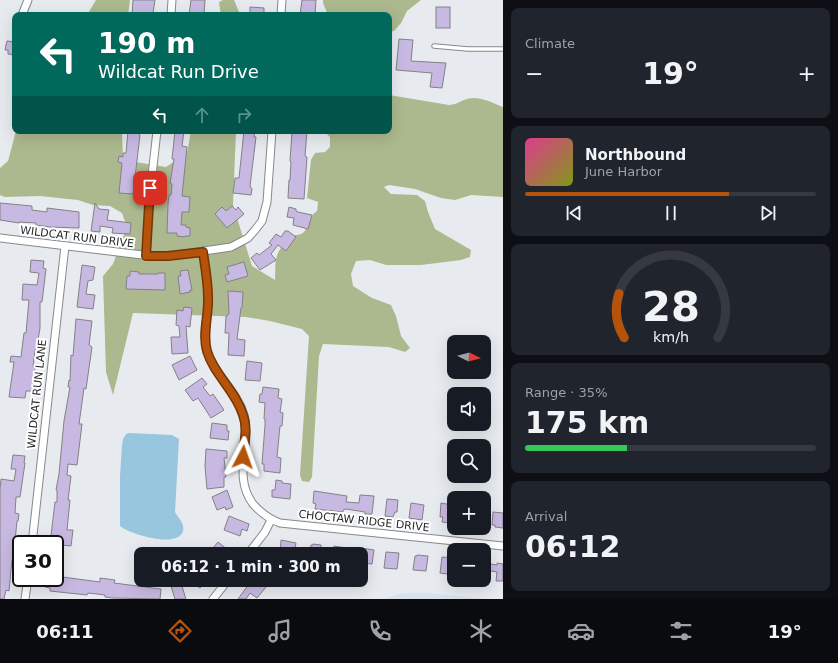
<!DOCTYPE html>
<meta charset="utf-8">
<style>
body{margin:0;font-family:"DejaVu Sans",sans-serif;background:#20242c;color:#f1f3f6;height:100vh;display:flex;flex-direction:column;font-size:15px;white-space:nowrap}
*{box-sizing:border-box;margin:0}
p{font-size:13px;color:#9ea1a6}
.icon{flex:none;width:22px;height:22px;fill:none;stroke:currentColor;stroke-width:2;stroke-linecap:round;stroke-linejoin:round}
.map{position:relative;flex:1;overflow:hidden}
.side{display:flex;flex-direction:column;gap:8px;padding:8px;background:#0d0f14;width:335px}
.side>*{flex:none}
.top-card{position:absolute;left:12px;top:12px;width:380px;height:122px;border-radius:8px;box-shadow:0 4px 16px #0002;background:#00695c;color:#fff;overflow:hidden}
.needle{width:26px;rotate:96deg}
.buttons{position:absolute;left:447px;top:335px;display:grid;gap:8px}
.buttons a{display:grid;place-items:center;width:44px;height:44px;border-radius:8px;background:#171b24;box-shadow:0 4px 16px #0002;font-size:20px}
.speed{position:absolute;left:12px;top:535px;display:flex;gap:8px;font-size:20px;font-weight:700;text-align:center}
.speed>*{display:grid;place-content:center;width:52px;height:52px;border-radius:50%;background:#171b24;box-shadow:0 4px 16px #0002;line-height:1}
.speed .limit{border:2px solid #111;border-radius:6px;background:#fff;color:#111}
.pin{position:absolute;display:grid;place-items:center;width:34px;height:34px;color:#fff;margin:-17px;border-radius:8px;box-shadow:0 2px 6px #0006}
.me{position:absolute;width:44px;margin:-22px;rotate:4deg;stroke-linejoin:round;filter:drop-shadow(0 0 3px #0008)}
.turn{display:flex;align-items:center;gap:14px;height:84px;padding:0 20px;font-size:18px}
.turn .icon{width:52px;height:52px;stroke-width:2.5}
.turn b{display:block;font-size:28px;line-height:34px}
.lanes{display:flex;align-items:center;height:38px;padding:0 20px;background:#0003;justify-content:center;gap:20px;direction:ltr}
.lanes .off{opacity:.35}
.big{font-size:30px;font-weight:700;line-height:1.1}
.side .tile{flex:1;display:flex;flex-direction:column;justify-content:center;gap:6px;min-width:0;padding:0 14px;border-radius:8px;background:#20242c}
.side .dial{align-items:center;gap:0}
.dial svg{height:104px;overflow:visible;fill:none;stroke:#363941;stroke-width:7;stroke-linecap:round;text-anchor:middle}
.dial text{fill:#f1f3f6;stroke:none}
.song{display:flex;align-items:center;gap:12px}
.cover{width:48px;height:48px;border-radius:6px;background:linear-gradient(135deg,hsl(330 70% 55%),hsl(70 70% 35%))}
.played{height:4px;border-radius:2px;background:linear-gradient(90deg,#b45309 70%,#363941 70%)}
.keys{display:flex;justify-content:space-around;direction:ltr}
.heat{display:flex;justify-content:space-between;align-items:center;font-size:22px;direction:ltr}
.charge{height:6px;border-radius:3px;background:linear-gradient(90deg,#34c759 35%,#363941 0)}
.trip{position:absolute;left:134px;top:547px;width:234px;height:40px;border-radius:8px;background:#171b24;box-shadow:0 4px 16px #0002;font-weight:700;line-height:40px;text-align:center}
.menu{display:flex;height:64px;justify-content:space-around;align-items:center;background:#090b0e;color:#9ea1a6}
.menu .icon{width:28px;height:28px}
.menu .on{color:#b45309}
.menu b{font-size:18px;color:#f1f3f6}
main{display:flex;flex:1;min-height:0}
.map>svg:first-child{display:block}
.built{fill:#d7e2ec}
.forest{fill:#acb88d}
.water{fill:#97c6de}
.building{fill:#c8b9e2;stroke:#838186}
.lines{fill:none;stroke-linecap:round;stroke-linejoin:round}
.lane-casing{stroke:#85898d;stroke-width:5.5}
.street-casing{stroke:#85898d;stroke-width:9}
.lane{stroke:#fff;stroke-width:3.5}
.street{stroke:#fff;stroke-width:7}
.route-casing{stroke:#753606;stroke-width:10}
.route{stroke:#b45309;stroke-width:7}
.labels{text-anchor:middle;dominant-baseline:central;stroke-width:4;stroke-linejoin:round;paint-order:stroke}
.street-label{font-size:11px;fill:#262729;stroke:#fff}
</style>
<main>
<div class="map">
<svg width="503" height="599" viewBox="0 0 503 599">
<rect width="100%" height="100%" fill="#e7ebef"/>
<path class="built" d="M404,593H428L489,599H386L392,596Z"/>
<g class="forest">
<path d="M96,0H130L128,15H87Z"/>
<path d="M223,0H234L239,12V15H221L219,2Z"/>
<path d="M323,0H421L407,11L401,23L394,31L389,32V15H328L323,3Z"/>
<path d="M389,95L449,105C456,105 460,101 467,99C478,95 493,103 503,107V197L471,195L455,200L441,198L415,189L389,185L384,187L391,194L417,195L425,201L428,212L435,229L471,250L470,257L461,260L421,265H386L370,260L356,261L351,274L353,286L372,298L391,305L396,316L401,336L410,348L405,352L389,347L323,344L319,356L312,477L309,482L302,481L300,475L309,336L302,329L270,321L246,317L133,313L113,395L106,372L103,276L113,264L127,227L122,213L110,206L93,205L78,200L40,196L5,197L0,195V168L8,161L16,131H122L123,160L166,167L187,153L191,131H236L233,205L252,266L275,280C276,265 273,258 283,245C285,242 289,237 292,236C297,234 300,236 304,232C310,224 308,217 317,211L318,202L307,198L311,160L315,153L325,152L330,147V137L324,131H389Z"/>
</g>
<path class="water" d="M129,433L172,435L179,439L175,512C178,518 185,523 183,531C178,549 129,534 120,526V476L122,445L123,439L126,434Z"/>
<g class="building">
<path d="M133,0H155L153,13L151,15H132Z"/>
<path d="M191,0H205L204,15H189Z"/>
<path d="M302,0H316L315,15H300Z"/>
<path d="M250,7L264,8V15H250Z"/>
<rect x="436" y="7" width="14" height="21"/>
<path d="M399,39L413,40L411,61L446,63L442,88L430,87L432,73L396,70Z"/>
<path d="M7,41L15,42V55L8,54V50H5Z"/>
<path d="M128,131L139,132V134L140,135L133,194L119,193L122,163L118,162L119,156L123,157V153H126Z"/>
<path d="M175,131H184L182,146L187,147L182,196L190,197L189,212H182L181,225H186V227L190,228V236H185V237L177,236V233H167L168,204L169,195H171L172,184L170,183L174,159H172Z"/>
<path d="M244,131H255L254,137H256L250,186L252,189L251,195L233,193L235,178H239Z"/>
<path d="M292,131H307L305,156L307,157L304,199L288,198L289,180H290L291,162L290,161Z"/>
<path d="M0,203L32,206V210L47,212V208L79,212V228L50,227L36,225V223L19,222V223L0,220Z"/>
<path d="M95,203L99,209L109,210L107,220L131,223L130,234L112,233L113,228L100,226V232L91,231Z"/>
<path d="M232,206L236,210L238,207L244,214L227,228L215,214L222,207L226,211Z"/>
<path d="M289,207L296,209V211L298,212L312,215L308,229L293,225L294,218L287,217Z"/>
<path d="M285,231H288L296,237L286,251L278,245L271,254L276,260L260,270L251,258L257,253L259,255L272,245L269,243L276,234L281,237Z"/>
<path d="M31,260L44,261L43,268L46,269L42,302H40V328L37,346L35,351L33,367L35,368L32,391H26L25,398L9,397L14,362H10L11,356L21,357L24,333H26L29,300H22L23,284L37,285L39,273L30,272Z"/>
<path d="M244,262L248,276L227,282L225,275L229,274L227,267Z"/>
<path d="M82,265L95,267L93,280L88,281L86,294L95,295L93,309L77,307Z"/>
<path d="M188,270L192,290H190V292L180,294L178,276H181L180,271Z"/>
<path d="M130,271L139,272V274H158V273H165V290L126,289L127,276H130Z"/>
<path d="M228,291L243,292L242,308H241L237,339L245,340L244,356L228,355L229,333H225L226,316L229,314Z"/>
<path d="M184,307L192,308L190,327L186,326L188,353L172,354L171,337H180L179,326L176,325L177,310L183,311Z"/>
<path d="M76,319L92,321L89,345L92,347L86,389L84,388L79,424H82L77,465L68,464L67,475L71,476L68,500H70L67,530H73L71,546L50,544L55,502H57V490H56L59,474L64,421L70,387H68L69,380L70,381L71,355L73,356Z"/>
<path d="M190,356L197,370L179,380L172,365Z"/>
<path d="M247,361L262,363L260,381L245,380Z"/>
<path d="M202,378L207,384L203,387L210,396L213,394L224,410L211,418L198,398L193,401L185,390Z"/>
<path d="M263,387L279,389L278,398L282,399L280,412L283,413L282,426H280L277,457L281,458L280,473L264,471V464H262L265,425V419H264L265,403L259,402L260,394H262Z"/>
<path d="M212,423L227,425V431H229L228,440L210,438Z"/>
<path d="M206,449L227,451V458H224L226,477H224V487L207,489L205,466Z"/>
<path d="M13,455L25,456L24,463H25L20,497H16L15,513L19,514L18,521H17L13,561L12,560L9,591L6,590L4,599H0V489L1,479L14,481L16,469H11Z"/>
<path d="M276,480L282,481V483L291,484L290,499L272,497V490H275Z"/>
<path d="M227,490L233,507L226,510L225,507L217,510L212,497Z"/>
<path d="M314,491L347,496L346,502L359,503L360,495L374,496L372,514H365V512L346,509L343,510V512L315,509L316,504L313,503Z"/>
<path d="M387,499L398,500L397,512H395L393,517L385,516Z"/>
<path d="M411,503L424,505L422,520L409,518Z"/>
<path d="M441,503L452,505L450,523L442,522L443,517H440Z"/>
<path d="M493,512L503,513V528L495,527V525H492Z"/>
<path d="M229,516L249,524L247,531L242,529L240,536L224,530Z"/>
<path d="M281,540L296,543L294,554H280Z"/>
<path d="M218,542L233,554H208Z"/>
<path d="M313,544L321,545V554H310L311,545H313Z"/>
<path d="M334,546L347,548L346,554H333Z"/>
<path d="M361,548L374,550L372,564L361,563Z"/>
<path d="M386,552L399,553L397,569L384,568Z"/>
<path d="M417,555L428,556L426,571L413,570L415,556H417Z"/>
<path d="M442,557L454,558V575L440,573Z"/>
<path d="M484,563L497,565V563L503,564V581H496L497,572L484,570Z"/>
<path d="M55,576L100,582V578L115,580L114,583L161,589L160,599L113,598L105,597V595L88,593L87,595L50,591V588L45,587L46,578H55Z"/>
<path d="M189,580H206L200,588Z"/>
<path d="M252,580H262L260,582L266,587L257,598L250,593L246,599H238Z"/>
<path d="M181,583L186,599H175L171,586Z"/>
</g>
<g class="lines">
<defs>
<path id="lane" d="M434,46L468,49H503"/>
<g id="street">
<path d="M22,15L28,0"/>
<path d="M171,15L172,0"/>
<path d="M281,15L282,0"/>
<path d="M0,238L151,256L177,255L231,247L248,238L255,230L262,221L267,202L272,131"/>
<path d="M203,251C205,266 208,282 208,297C209,315 202,334 207,352C215,375 237,391 244,415C252,445 232,476 253,504C261,513 269,519 280,523L503,546"/>
<path d="M146,256L149,202L157,131"/>
<path d="M32,544L65,246"/>
<path d="M248,554L265,532L271,520"/>
<path d="M25,599L28,578"/>
<path d="M213,599L228,580"/>
</g>
</defs>
<use href="#lane" class="lane-casing"/>
<use href="#street" class="street-casing"/>
<use href="#lane" class="lane"/>
<use href="#street" class="street"/>
</g>
<g class="lines">
<defs>
<path id="route" d="M150,188L146,256H168L203,252C205,266 208,282 208,297C209,315 202,333 207,351C214,375 236,391 243,415C248,428 244,443 243,457"/>
</defs>
<use href="#route" class="route-casing"/>
<use href="#route" class="route"/>
</g>
<g class="labels">
<g class="street-label">
<text transform="translate(77 237) rotate(7)">WILDCAT RUN DRIVE</text>
<text transform="translate(37 394) rotate(-84)">WILDCAT RUN LANE</text>
<text transform="translate(364 521) rotate(6)">CHOCTAW RIDGE DRIVE</text>
</g>
</g>
</svg>
<div class="buttons">
<a><svg class="needle" viewBox="-14 -14 28 28"><path d="M0-13l5 13h-10z" fill="#e53935"/><path d="M0 13l5-13h-10z" fill="#9ea1a6"/></svg></a>
<a><svg class="icon" aria-label="sound" viewBox="0 0 24 24"><path d="M4 9h4l5-4v14l-5-4H4zM17 9q2 3 0 6"/></svg></a>
<a><svg class="icon" aria-label="search" viewBox="0 0 24 24"><circle cx="10" cy="10" r="6"/><path d="M15 15l6 6"/></svg></a>
<a>+</a>
<a>−</a>
</div>
<div class="speed"><div class="limit">30</div></div>
<div class="pin" style="left:150px;top:188px;background:#d93025"><svg class="icon" aria-label="arrive" viewBox="0 0 24 24"><path d="M6 21V4h12l-3 4 3 4H6"/></svg></div>
<svg class="me" style="left:243px;top:457px" viewBox="-20 -20 40 40"><path d="M0-17L14 15 0 8-14 15z" fill="#b45309" stroke="#fff" stroke-width="4"/></svg>
<div class="trip">06:12 · 1 min · 300 m</div>
<div class="top-card">
<div class="turn"><svg class="icon" aria-label="left" viewBox="0 0 24 24"><path d="M17 20v-9H6M10 6l-5 5 5 5"/></svg><div><b>190 m</b>Wildcat Run Drive</div></div>
<div class="lanes"><svg class="icon" aria-label="left" viewBox="0 0 24 24"><path d="M17 20v-9H6M10 6l-5 5 5 5"/></svg><svg class="icon off" aria-label="ahead" viewBox="0 0 24 24"><path d="M12 20V5M6 11l6-6 6 6"/></svg><svg class="icon off" aria-label="right" viewBox="0 0 24 24"><path d="M7 20v-9h11M14 6l5 5-5 5"/></svg></div>
</div>
</div>
<section class="side">
<div class="tile"><p>Climate</p>
<div class="heat"><a>−</a><b class="big">19°</b><a>+</a></div>
</div>
<div class="tile">
<div class="song"><i class="cover"></i><div><b>Northbound</b><p>June Harbor</p></div></div>
<div class="played"></div>
<div class="keys"><svg class="icon" aria-label="previous" viewBox="0 0 24 24"><path d="M18 5L8 12l10 7zM5 5v14"/></svg><svg class="icon" aria-label="pause" viewBox="0 0 24 24"><path d="M8 5v14M16 5v14"/></svg><svg class="icon" aria-label="next" viewBox="0 0 24 24"><path d="M6 5l10 7-10 7zM19 5v14"/></svg></div>
</div>
<div class="tile dial"><svg viewBox="0 0 100 80">
<path d="M14 69A42 42 0 1 1 86 69"/>
<path d="M14 69A42 42 0 0 1 10 35" stroke="#b45309"/>
<text x="50" y="56" font-size="32" font-weight="700">28</text>
<text x="50" y="72" font-size="11">km/h</text>
</svg></div>
<div class="tile"><p>Range · 35%</p><b class="big">175 km</b><div class="charge"></div></div>
<div class="tile"><p>Arrival</p><b class="big">06:12</b></div>
</section>
</main>
<nav class="menu">
<b>06:11</b>
<svg class="icon on" aria-label="directions" viewBox="0 0 24 24"><path d="M12 3l9 9-9 9-9-9zM9 14v-3h6M13 9l2 2-2 2"/></svg>
<svg class="icon" aria-label="music" viewBox="0 0 24 24"><path d="M9 18V5l10-2v13"/><circle cx="6" cy="18" r="3"/><circle cx="16" cy="16" r="3"/></svg>
<svg class="icon" aria-label="phone" viewBox="0 0 24 24"><path d="M5 4h4l2 5-3 2q2 4 5 5l2-3 5 2v4C11 20 4 13 5 4z"/></svg>
<svg class="icon" aria-label="climate" viewBox="0 0 24 24"><path d="M12 3v18M4 7l16 10M4 17L20 7"/></svg>
<svg class="icon" aria-label="car" viewBox="0 0 24 24"><path d="M5 17H2v-5l4-1 3-4h7l3 4 3 1v5h-3M9 17h6M6 11h13"/><circle cx="7" cy="17" r="2"/><circle cx="17" cy="17" r="2"/></svg>
<svg class="icon" aria-label="filters" viewBox="0 0 24 24"><path d="M4 7h16M4 17h16"/><circle cx="9" cy="7" r="2"/><circle cx="15" cy="17" r="2"/></svg>
<b>19°</b>
</nav>
